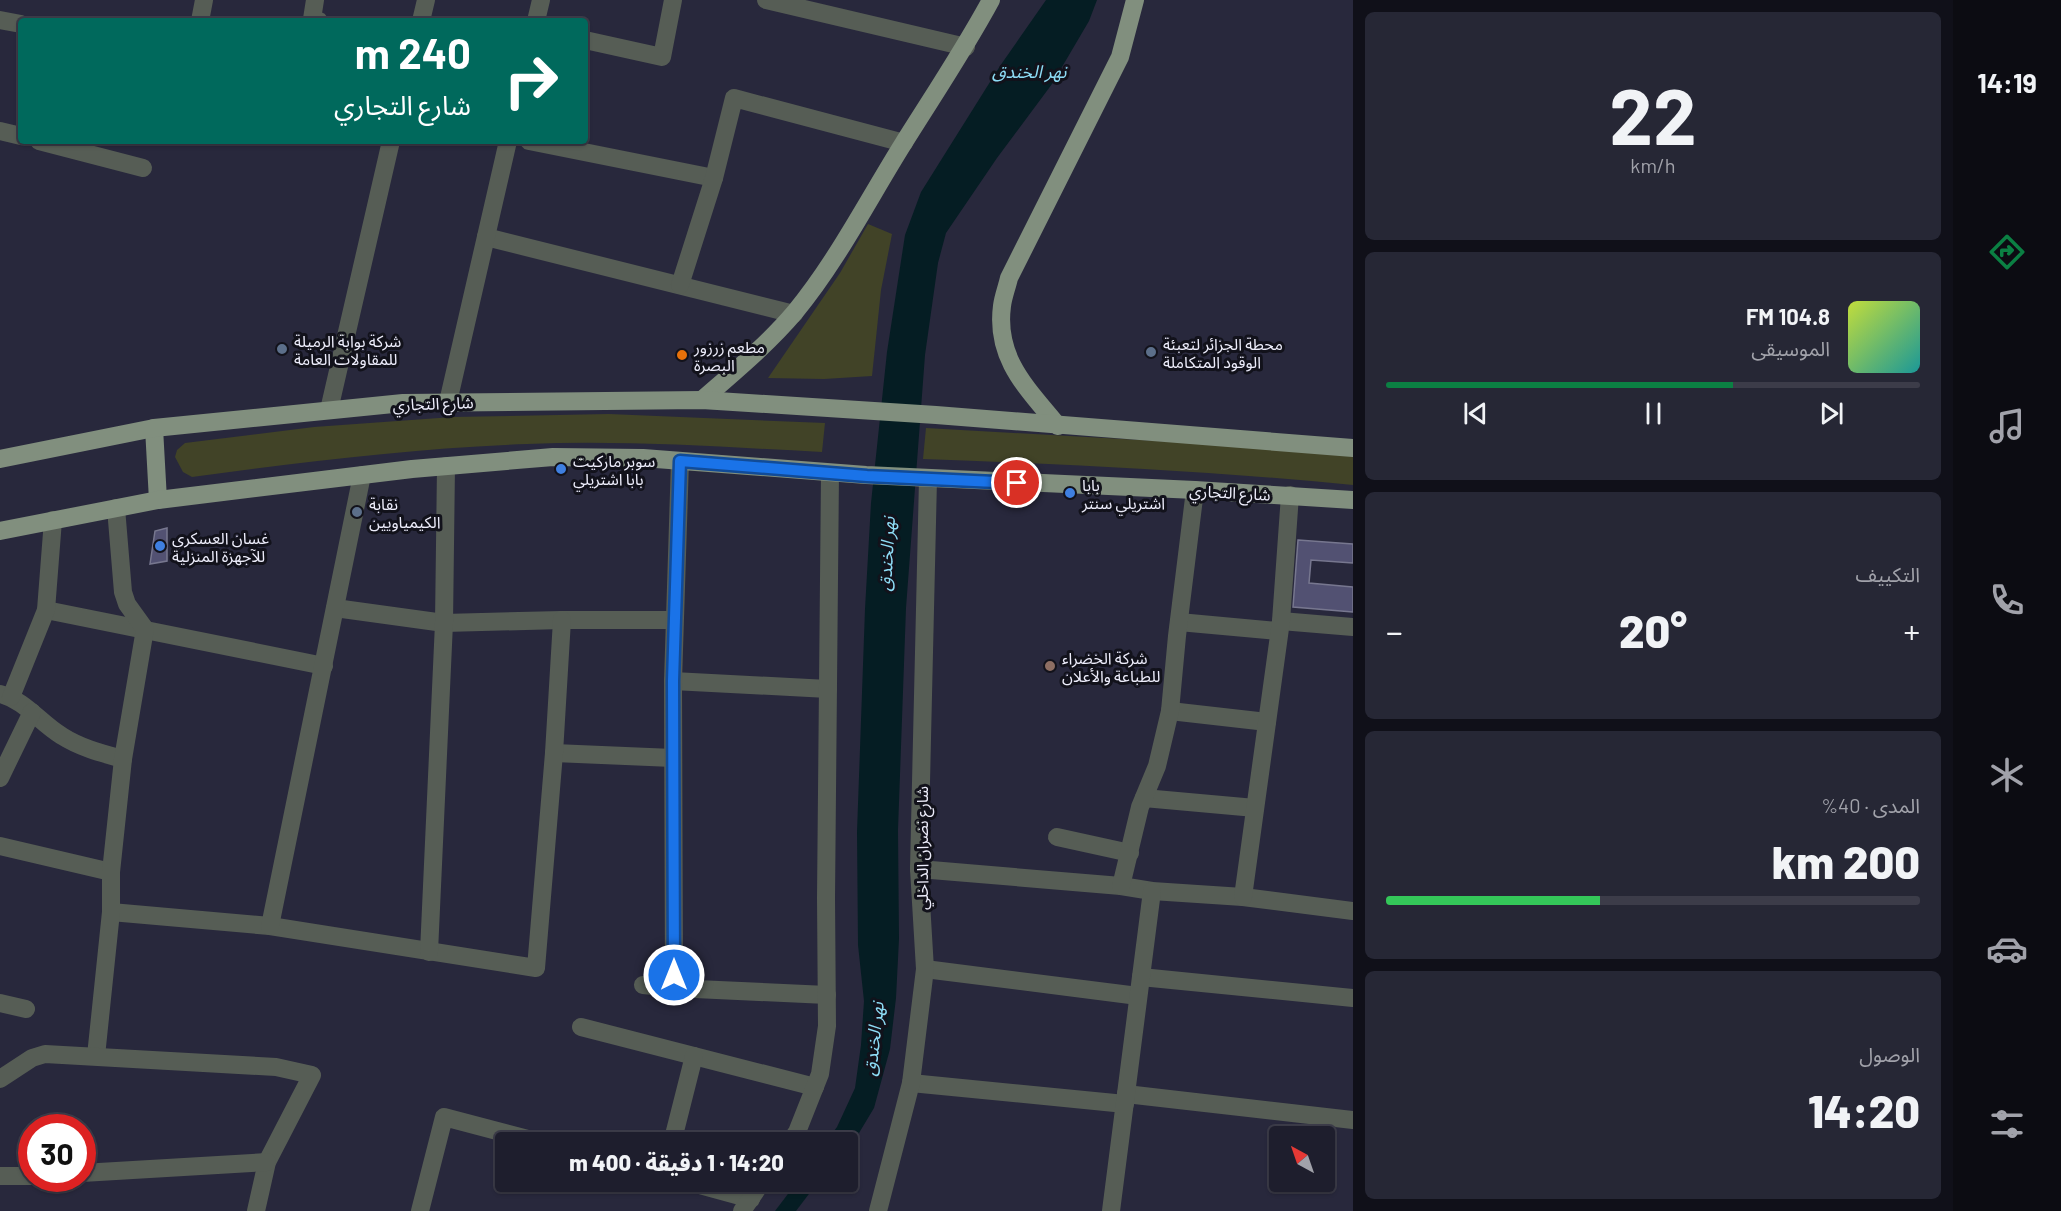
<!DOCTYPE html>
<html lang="ar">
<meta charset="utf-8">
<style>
body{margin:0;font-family:Barlow,"Noto Sans Arabic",sans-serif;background:#262735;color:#f1f3f6;direction:rtl;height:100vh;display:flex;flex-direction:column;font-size:22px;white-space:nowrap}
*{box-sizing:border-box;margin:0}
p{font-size:20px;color:#a1a2aa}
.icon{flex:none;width:33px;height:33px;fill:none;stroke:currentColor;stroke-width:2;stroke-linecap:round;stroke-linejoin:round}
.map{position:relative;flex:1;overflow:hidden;direction:ltr}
.details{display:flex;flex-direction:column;gap:12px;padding:12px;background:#101019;width:600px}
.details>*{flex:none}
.top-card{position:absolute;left:18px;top:18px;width:570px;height:126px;border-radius:6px;box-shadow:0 2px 4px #0004,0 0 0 2px #3c3c49;direction:rtl;background:#00695c;color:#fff;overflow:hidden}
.needle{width:39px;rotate:320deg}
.buttons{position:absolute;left:1269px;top:1126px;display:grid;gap:12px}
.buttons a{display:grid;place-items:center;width:66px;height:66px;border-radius:6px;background:#1e1e2d;box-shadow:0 2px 4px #0004,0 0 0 2px #3c3c49;font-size:30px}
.speed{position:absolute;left:18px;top:1114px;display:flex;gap:12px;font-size:30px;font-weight:700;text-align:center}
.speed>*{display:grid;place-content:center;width:78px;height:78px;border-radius:50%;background:#1e1e2d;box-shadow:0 2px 4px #0004,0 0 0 2px #3c3c49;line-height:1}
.speed .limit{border:9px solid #d22;background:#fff;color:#111}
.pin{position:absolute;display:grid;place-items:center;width:51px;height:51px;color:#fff;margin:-26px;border:3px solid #fff;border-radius:50%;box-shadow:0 2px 6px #0007}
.me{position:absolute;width:66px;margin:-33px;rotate:0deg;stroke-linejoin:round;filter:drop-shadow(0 0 4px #0008)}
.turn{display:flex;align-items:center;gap:21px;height:126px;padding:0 18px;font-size:27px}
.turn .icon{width:78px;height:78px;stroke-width:2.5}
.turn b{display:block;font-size:42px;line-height:51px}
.big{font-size:45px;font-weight:800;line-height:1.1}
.details .widget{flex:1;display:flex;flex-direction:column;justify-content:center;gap:9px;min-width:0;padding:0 21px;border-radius:9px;background:#262735}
.details .dial{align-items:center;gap:0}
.dial b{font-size:78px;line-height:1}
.song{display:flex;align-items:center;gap:18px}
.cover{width:72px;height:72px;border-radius:9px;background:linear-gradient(135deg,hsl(70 70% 55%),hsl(180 70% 35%))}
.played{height:6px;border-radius:3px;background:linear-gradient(90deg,#0b8043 65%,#3c3c49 65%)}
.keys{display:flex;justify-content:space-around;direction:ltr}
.heat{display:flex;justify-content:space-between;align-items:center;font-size:33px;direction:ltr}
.charge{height:9px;border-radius:4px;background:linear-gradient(90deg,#34c759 40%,#3c3c49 0)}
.trip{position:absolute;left:495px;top:1132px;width:363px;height:60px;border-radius:6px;background:#1e1e2d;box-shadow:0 2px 4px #0004,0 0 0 2px #3c3c49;font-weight:800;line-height:60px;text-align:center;direction:rtl}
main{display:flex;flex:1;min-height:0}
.tabs{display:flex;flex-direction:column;width:108px;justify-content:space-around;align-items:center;background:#0c0c12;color:#a1a2aa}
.tabs .icon{width:42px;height:42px}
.tabs .active{color:#0b8043}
.tabs b{font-size:27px;color:#f1f3f6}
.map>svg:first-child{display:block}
.green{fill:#414327}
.water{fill:#051d23}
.building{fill:#525172;stroke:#77778f;stroke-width:1.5}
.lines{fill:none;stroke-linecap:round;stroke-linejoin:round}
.minor{stroke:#565d55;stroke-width:18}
.major{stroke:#818f7e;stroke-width:18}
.route-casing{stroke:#114b97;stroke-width:15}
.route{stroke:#1a73e8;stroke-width:10}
.service-dot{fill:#5c6f8a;stroke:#12121b;stroke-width:2}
.food-dot{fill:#e8710a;stroke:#12121b;stroke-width:2}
.shop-dot{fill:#3f7fe0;stroke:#12121b;stroke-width:2}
.education-dot{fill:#8d6e63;stroke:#12121b;stroke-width:2}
.labels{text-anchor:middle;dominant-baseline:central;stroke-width:6;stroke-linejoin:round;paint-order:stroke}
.poi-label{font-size:16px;fill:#ededfb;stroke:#12121b;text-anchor:start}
.street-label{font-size:16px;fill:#ededfb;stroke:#12121b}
.water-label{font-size:18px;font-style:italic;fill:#8ddcf5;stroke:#12121b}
</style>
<main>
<nav class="tabs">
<b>14:19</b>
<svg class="icon active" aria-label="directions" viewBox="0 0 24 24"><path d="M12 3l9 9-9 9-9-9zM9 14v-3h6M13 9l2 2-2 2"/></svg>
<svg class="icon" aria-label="music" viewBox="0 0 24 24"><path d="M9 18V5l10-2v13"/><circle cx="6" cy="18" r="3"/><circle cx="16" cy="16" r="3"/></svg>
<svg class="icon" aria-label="phone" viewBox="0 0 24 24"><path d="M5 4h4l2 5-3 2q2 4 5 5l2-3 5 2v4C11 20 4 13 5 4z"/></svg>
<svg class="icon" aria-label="climate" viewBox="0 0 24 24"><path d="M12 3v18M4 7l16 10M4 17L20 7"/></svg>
<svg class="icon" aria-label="car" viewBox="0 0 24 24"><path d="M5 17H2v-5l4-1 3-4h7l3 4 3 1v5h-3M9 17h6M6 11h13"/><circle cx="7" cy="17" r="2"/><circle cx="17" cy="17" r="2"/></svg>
<svg class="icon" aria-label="filters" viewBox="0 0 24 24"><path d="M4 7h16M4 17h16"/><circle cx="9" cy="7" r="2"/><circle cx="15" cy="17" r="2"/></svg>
</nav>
<section class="details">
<div class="widget dial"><b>22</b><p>km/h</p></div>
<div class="widget">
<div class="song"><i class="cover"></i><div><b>104.8 FM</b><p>الموسيقى</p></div></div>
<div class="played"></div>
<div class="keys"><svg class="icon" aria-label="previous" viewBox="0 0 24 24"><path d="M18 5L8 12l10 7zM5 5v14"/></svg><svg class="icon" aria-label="pause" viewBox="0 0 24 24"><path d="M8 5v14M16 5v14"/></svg><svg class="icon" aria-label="next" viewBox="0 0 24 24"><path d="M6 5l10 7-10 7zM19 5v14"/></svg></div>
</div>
<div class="widget"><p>التكييف</p>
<div class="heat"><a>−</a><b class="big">20°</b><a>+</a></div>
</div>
<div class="widget"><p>المدى · 40%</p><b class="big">200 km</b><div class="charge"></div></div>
<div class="widget"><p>الوصول</p><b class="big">14:20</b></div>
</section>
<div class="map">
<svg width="1353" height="1211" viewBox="0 0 1353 1211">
<rect width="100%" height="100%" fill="#28283c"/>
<g class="green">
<path d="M868,224L892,234L881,290L872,376L824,379L768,378L840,273Z"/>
<path d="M609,414L825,423L822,452C724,447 625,440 527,444C414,448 303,462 192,477L183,472L175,457L177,450L185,443L314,427L453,417Z"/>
<path d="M926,428L1211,444L1353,455V485C1210,471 1067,464 923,459Z"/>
</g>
<g class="water">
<path d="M1046,0H1097L1089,21L1052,84L997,158L946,233L938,263L925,355L906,608L898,830L899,939L896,998L890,1049L874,1108L859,1133L848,1147V1143H825L837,1127L855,1088L861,1045L864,1001L858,945L857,832L865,609L871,503L887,352L905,235L921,192L1000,66Z"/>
<path d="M797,1182H818L796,1211H775Z"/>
</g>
<g class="building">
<path d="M167,528V561L150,564L155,531Z"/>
<path d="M1298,540L1353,544V563L1311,560L1309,583L1353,587V612L1293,607Z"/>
</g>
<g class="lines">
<g class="minor">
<path d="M315,0L312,19L319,21"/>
<path d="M766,0L966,47"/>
<path d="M0,20L21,24"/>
<path d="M200,21L204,0"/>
<path d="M421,21L426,0"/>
<path d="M536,21L541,0"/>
<path d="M585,40L662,57L673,0"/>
<path d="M0,131L21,136"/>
<path d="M39,141L143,168"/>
<path d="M529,141L714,178"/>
<path d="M486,237L794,314"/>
<path d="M680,285L714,178L734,98L904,143"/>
<path d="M448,402L508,141"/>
<path d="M329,410L391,141"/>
<path d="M335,608L444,623L562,620H674"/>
<path d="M46,610L324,666"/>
<path d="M1281,621L1353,627"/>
<path d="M1179,622L1278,631"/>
<path d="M673,681L828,689"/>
<path d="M0,694C25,700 40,723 62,736C81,748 101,753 123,759"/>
<path d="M11,697L46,610L53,520"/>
<path d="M1170,711L1267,722"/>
<path d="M554,753L673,758"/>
<path d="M0,778L32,712"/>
<path d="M1144,798L1255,808"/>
<path d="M1057,837L1130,853"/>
<path d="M0,846L111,872"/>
<path d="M919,869L1121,886L1152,891L1243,897L1353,911"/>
<path d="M1121,886L1140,807L1157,766L1170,711L1177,636L1195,490"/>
<path d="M1243,897L1281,621L1290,495"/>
<path d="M111,912L270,926L536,968L554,753L562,620"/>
<path d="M270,926L362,475"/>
<path d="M429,952L444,623L446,466"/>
<path d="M925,969L1138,996"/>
<path d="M1141,977L1353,998"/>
<path d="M643,985L674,988L827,995"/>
<path d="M674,988L673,681L680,461"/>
<path d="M0,1003L26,1009"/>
<path d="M581,1027L815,1087"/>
<path d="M96,1056L111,912V872L123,759L145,629L127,604L123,592L116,508"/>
<path d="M0,1079L32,1058L45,1054L276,1067L312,1075L267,1162L256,1211"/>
<path d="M911,1083L1125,1104"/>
<path d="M1126,1094L1353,1120"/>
<path d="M672,1143L694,1056"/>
<path d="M789,1143L797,1132L820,1074L827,1026L826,898L830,473"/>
<path d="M82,1173L267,1162"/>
<path d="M0,1176H32"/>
<path d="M689,1182L751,1199"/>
<path d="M420,1211L444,1117L543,1143"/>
<path d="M742,1211L762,1182"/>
<path d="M878,1211L911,1083L925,969L919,869L928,479"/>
<path d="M1111,1211L1152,891"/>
</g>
<g class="major">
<path d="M702,400C734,372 768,344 795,312C837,261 868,200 903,144C933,96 964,50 991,0"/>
<path d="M1058,426C1028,389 995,359 1002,306C1003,297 1007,287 1009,278L1120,57L1135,0"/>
<path d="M154,428L158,500"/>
<path d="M0,459L154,428L403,403L702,400L936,415L1353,448"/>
<path d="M0,531L158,500L412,469L553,457L643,458L866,475L1195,490L1353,500"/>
</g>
</g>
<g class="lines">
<defs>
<path id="route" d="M674,975L673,681L680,461L867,476L1017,483"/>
</defs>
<use href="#route" class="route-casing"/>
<use href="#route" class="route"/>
</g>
<g class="service-dot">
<circle cx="282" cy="349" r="6"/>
<circle cx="1151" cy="352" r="6"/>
<circle cx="357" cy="512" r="6"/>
</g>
<circle class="food-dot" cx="682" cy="355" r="6"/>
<g class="shop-dot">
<circle cx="561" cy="469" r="6"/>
<circle cx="1070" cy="493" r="6"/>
<circle cx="160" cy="546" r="6"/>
</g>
<circle class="education-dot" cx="1050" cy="666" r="6"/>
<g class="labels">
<g class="poi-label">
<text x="294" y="340">شركة بوابة الرميلة<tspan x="294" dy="18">للمقاولات العامة</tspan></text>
<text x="1163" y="343">محطة الجزائر لتعبئة<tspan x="1163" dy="18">الوقود المتكاملة</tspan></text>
<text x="694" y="346">مطعم زرزور<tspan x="694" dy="18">البصرة</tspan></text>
<text x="573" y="460">سوبر ماركيت<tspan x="573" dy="18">بابا اشتريلي</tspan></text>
<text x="1082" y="484">بابا<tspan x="1082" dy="18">اشتريلي سنتر</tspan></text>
<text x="369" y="503">نقابة<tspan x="369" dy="18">الكيمياويين</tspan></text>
<text x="172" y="537">غسان العسكري<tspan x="172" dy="18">للآجهزة المنزلية</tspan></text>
<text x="1062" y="657">شركة الخضراء<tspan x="1062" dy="18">للطباعة والأعلان</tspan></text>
</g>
<g class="street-label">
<text transform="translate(433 403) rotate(-2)">شارع التجاري</text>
<text transform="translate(1230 492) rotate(3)">شارع التجاري</text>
<text transform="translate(921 848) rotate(-90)">شارع نضران الداخلي</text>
</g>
<g class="water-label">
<text x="1029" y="71">نهر الخندق</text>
<text transform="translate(886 554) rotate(-87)">نهر الخندق</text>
<text transform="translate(873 1039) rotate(-84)">نهر الخندق</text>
</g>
</g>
</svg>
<div class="buttons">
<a><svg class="needle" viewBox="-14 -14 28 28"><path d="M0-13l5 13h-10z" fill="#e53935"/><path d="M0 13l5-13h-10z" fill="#a1a2aa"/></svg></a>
</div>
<div class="speed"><div class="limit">30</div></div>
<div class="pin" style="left:1017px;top:483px;background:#d93025"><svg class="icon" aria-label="arrive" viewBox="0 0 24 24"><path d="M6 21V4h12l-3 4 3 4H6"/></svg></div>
<svg class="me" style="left:674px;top:975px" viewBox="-20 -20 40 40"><circle r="17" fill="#1a73e8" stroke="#fff" stroke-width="3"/><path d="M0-11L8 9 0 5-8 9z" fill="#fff"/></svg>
<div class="trip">14:20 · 1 دقيقة · 400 m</div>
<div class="top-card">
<div class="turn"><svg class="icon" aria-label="right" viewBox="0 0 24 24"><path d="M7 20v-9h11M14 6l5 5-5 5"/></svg><div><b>240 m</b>شارع التجاري</div></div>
</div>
</div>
</main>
